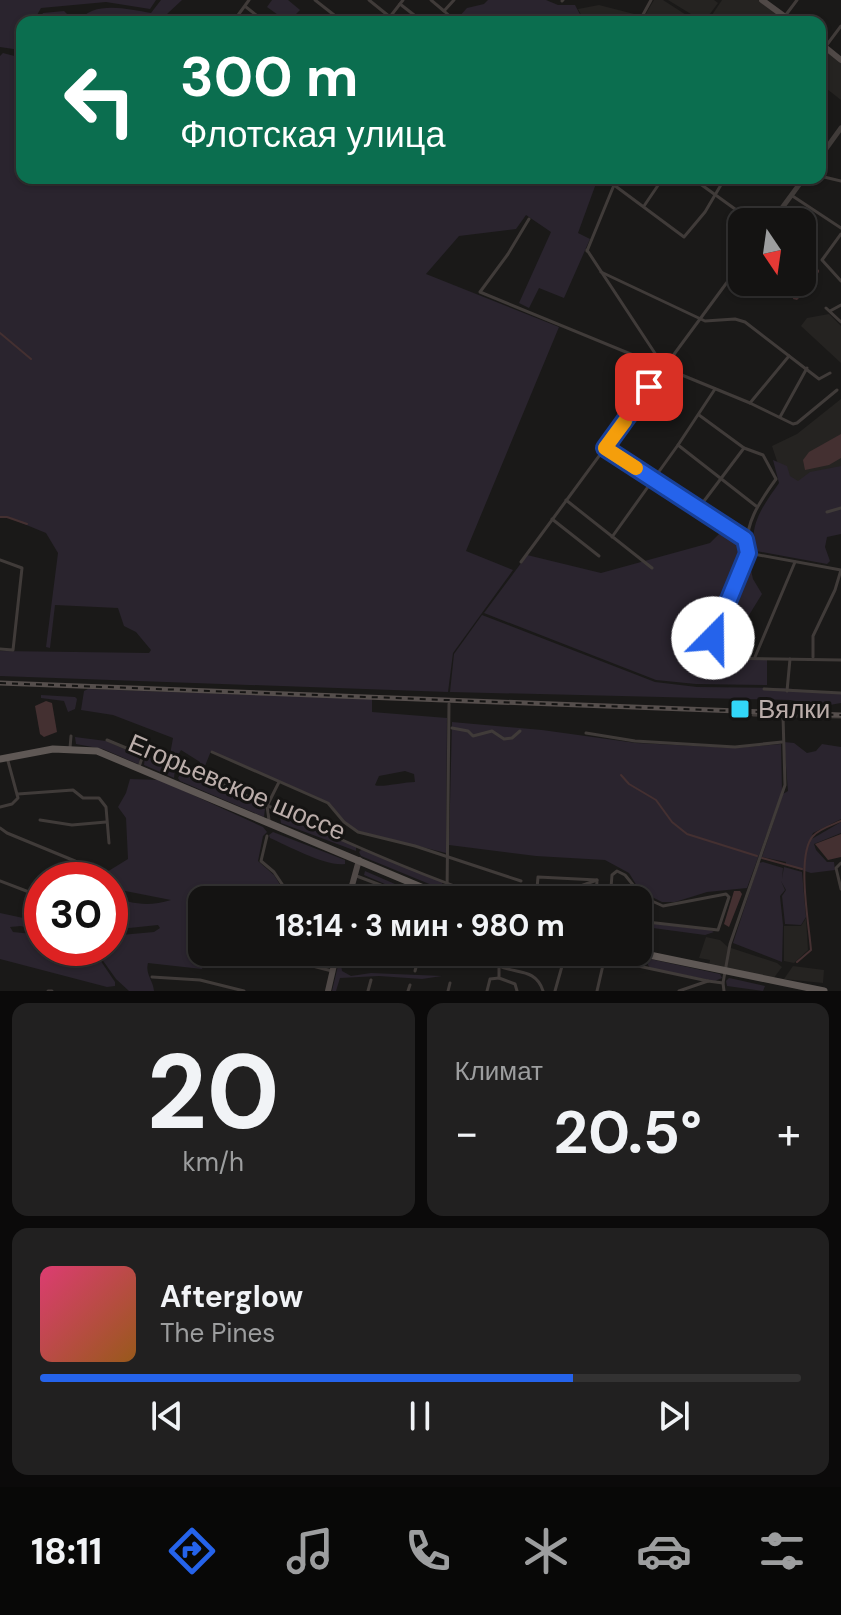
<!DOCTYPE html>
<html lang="ru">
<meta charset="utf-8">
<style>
body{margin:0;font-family:"DM Sans",sans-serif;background:#212020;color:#f1f3f6;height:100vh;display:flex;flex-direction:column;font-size:30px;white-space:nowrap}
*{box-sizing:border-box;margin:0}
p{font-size:26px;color:#9d9e9f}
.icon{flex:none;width:44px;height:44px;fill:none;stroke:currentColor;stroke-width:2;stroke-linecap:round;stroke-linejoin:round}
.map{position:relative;height:991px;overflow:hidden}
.drawer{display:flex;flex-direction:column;gap:12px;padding:12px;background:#0b0a0a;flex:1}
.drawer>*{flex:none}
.top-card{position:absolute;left:16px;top:16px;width:810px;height:168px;border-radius:16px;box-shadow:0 2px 6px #0004,0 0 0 2px #333232;background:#0b6e4f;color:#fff;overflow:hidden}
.needle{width:52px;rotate:167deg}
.tools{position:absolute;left:728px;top:208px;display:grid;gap:16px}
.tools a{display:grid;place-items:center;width:88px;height:88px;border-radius:16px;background:#141312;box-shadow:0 2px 6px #0004,0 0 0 2px #333232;font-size:40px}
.speed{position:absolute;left:24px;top:862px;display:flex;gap:16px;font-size:40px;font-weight:700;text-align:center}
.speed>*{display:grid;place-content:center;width:104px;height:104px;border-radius:50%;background:#141312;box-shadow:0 2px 6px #0004,0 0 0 2px #333232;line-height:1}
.speed .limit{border:12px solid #d22;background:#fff;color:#111}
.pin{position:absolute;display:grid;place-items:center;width:68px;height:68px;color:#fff;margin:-34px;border-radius:16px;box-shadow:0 4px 12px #0006}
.me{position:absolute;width:88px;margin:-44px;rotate:22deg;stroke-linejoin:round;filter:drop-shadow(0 0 6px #0008)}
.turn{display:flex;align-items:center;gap:28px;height:168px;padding:0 32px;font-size:36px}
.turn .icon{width:104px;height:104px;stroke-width:2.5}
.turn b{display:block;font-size:56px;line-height:68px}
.big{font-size:60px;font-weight:700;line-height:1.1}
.drawer .card{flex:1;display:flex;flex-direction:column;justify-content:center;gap:12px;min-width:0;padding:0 28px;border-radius:16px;background:#212020}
.drawer .dial{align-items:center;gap:0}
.dial b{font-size:104px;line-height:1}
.song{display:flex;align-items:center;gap:24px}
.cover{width:96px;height:96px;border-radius:12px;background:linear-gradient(135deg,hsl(340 70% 55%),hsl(30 70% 35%))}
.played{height:8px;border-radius:4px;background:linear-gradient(90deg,#2563eb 70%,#333232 70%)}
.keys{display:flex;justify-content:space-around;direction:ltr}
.heat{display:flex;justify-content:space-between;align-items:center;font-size:44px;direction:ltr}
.drawer .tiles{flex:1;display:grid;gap:12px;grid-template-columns:1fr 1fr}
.card:last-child{grid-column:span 2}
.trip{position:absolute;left:188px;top:886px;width:464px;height:80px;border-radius:16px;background:#141312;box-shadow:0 2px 6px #0004,0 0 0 2px #333232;font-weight:700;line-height:80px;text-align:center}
.dock{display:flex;height:128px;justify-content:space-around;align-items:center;background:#080807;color:#9d9e9f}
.dock .icon{width:56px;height:56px}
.dock .current{color:#2563eb}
.dock b{font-size:36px;color:#f1f3f6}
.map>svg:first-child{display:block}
.built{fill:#252321}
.green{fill:#2a242e;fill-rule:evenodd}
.water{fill:#443031}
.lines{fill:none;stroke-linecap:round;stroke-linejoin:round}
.stream{stroke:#443031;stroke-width:2}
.minor{stroke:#403b39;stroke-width:3}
.tertiary{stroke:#403b39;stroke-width:5}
.secondary{stroke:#504947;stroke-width:6}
.primary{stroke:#5f5855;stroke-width:7}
.rail-casing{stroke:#554e4c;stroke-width:5}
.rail{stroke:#151413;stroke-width:2;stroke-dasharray:6;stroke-linecap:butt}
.route-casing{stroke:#184099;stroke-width:20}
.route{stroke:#2563eb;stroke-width:14}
.slow{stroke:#f59e0b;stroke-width:14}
.poi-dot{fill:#32d7f9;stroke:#151413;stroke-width:3}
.labels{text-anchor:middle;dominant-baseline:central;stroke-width:6;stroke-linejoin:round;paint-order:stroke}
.poi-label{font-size:26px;fill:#bbadaa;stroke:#151413;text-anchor:start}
.street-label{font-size:26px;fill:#bbadaa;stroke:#151413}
</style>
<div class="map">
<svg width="841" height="991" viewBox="0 0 841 991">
<rect width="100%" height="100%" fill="#1a1918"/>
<g class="built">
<path d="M654,0H663L697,22H655L644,17Z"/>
<path d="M668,0H714L718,3L704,22Z"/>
<path d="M722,0H758L787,22H710L708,21Z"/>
<path d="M599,5L638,15L635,22H585L578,9Z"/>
<path d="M825,50L841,62V100L827,89L820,98V57Z"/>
<path d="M829,314L841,326V363L801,326L807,318Z"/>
<path d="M841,399V503L782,476L772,446L797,434Z"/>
<path d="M806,918L808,950L794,963L784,961V926H801Z"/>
<path d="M706,937L720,940L728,947L777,963L782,967L773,979L709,965L710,960L699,958Z"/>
<path d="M793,966L824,970L823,983L784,979Z"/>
</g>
<g class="green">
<path d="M0,0H156L150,9L106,2L41,8L33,22H22L20,50L0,47Z"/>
<path d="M161,0H182L167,14L170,22H78C93,0 128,9 151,13Z"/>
<path d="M272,0H288L300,10L288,22L267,7Z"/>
<path d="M488,0H546L558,5H575L584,22H461L457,19L467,8L484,4Z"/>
<path d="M64,11L75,22H38L43,13Z"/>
<path d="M3,53L22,58V178H598L578,233L590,239L564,298L539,288L529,308L519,303L551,232L526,215L516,229L459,236L426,274L559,327L466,551L513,570L453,653L448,692L0,676V651L149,653L151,650L136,632L124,626L118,608L55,605L50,648L46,647L58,553L46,533L7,517L0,518V56Z"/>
<path d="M773,460L787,466L790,476L798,481L810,472L841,466V534L827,537L825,547L830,561L827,564L756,551C747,526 765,503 779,483Z"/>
<path d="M724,529L744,539L753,579L762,594L741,628L728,629L713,658L767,659V685L696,684L656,680L484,613L527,555L601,573L710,543Z"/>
<path d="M482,615L655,682L697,687L784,688L841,694V703L824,706L790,700L450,692L454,654Z"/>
<path d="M88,689L372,699V712L447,718L446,853L358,831L344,821L328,802L211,751L201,776L259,804L265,809L264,817L180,781L178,778C184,767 188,772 198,770L200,762L181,750L176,759L174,778L144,765L145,757L169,760L173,738L113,715L81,710L84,691ZM405,771L414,774L415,782C404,782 380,788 375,785L379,776Z"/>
<path d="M41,695L75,697L77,699L75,709L68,712L64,701L41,698Z"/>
<path d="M452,722L542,730L636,743L735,748L781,744L782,792L747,888L707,892L675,902H662L640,891L629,873L605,860L536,856L449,845Z"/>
<path d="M75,737L106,741L139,755L140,762L138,764L103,749L76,744Z"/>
<path d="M784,742L794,743L807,753L816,751L822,744L841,747V819L813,833L810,840L841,822V833L814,844L816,850L827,862H834L835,870L811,873L786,865V862L762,857L783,794L788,791Z"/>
<path d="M130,779L160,780L263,827L267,832L263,836L258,861L274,875L287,896V900H202V952H207L202,969L148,963C145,974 153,980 154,991H129L116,979L94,948H110V936L154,932L160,928L158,925L110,930V896C132,904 148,907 171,900L110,888V880H100L102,875L128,859L126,818L118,807L126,793Z"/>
<path d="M280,817L351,844L356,847V851L281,823Z"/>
<path d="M273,832L345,860V864C327,867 288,846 270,838L269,835Z"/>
<path d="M362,849L442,882L444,890L361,856L359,852Z"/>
<path d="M763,862L783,868L782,879L784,867L802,872L806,917L801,925L785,924L782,896L786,890L781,881L785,890L780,896L783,925L782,962L733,943L759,863Z"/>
<path d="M365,871L418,894L428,895L431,898L422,900L364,875Z"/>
<path d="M0,913L42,922V932L21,926L10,927L13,932L42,935V948H92L115,982V986L107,987L0,959Z"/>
<path d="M638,922L710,930L714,932L705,935L638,926Z"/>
<path d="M269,952H335L332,965L326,967Z"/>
<path d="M340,957L342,971L351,976L371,973L442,976L422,979L379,976L340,978L336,991H332Z"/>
<path d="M650,959L720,974L722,978L715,981L650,968L647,963Z"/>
<path d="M729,978L734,979L765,986L763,991L727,986L726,981Z"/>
</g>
<g class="water">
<path d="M812,265L819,270V272L800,297L797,300L793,299L794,292Z"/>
<path d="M841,434V458L829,465L805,470L803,460L809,452Z"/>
<path d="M46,701L52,703L57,732L44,737L40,734L35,706Z"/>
<path d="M841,834V857L828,860L815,844Z"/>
<path d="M734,891H740L742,894L729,927L724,924Z"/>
</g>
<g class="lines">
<g class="stream">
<path d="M0,333L31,359"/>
<path d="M0,517H7L27,524"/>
<path d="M621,775L629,784L656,800L672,822L687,834L757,856"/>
<path d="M762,858L802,869"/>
<path d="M797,962L811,950C809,924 796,855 813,836C819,829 832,825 841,821"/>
</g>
<g class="minor">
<path d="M315,0L343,22"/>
<path d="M369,0L390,17"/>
<path d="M431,0L444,11"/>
<path d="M562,1L563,0"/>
<path d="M400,4L423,22"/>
<path d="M246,7L265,22"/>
<path d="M785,16L797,0"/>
<path d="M453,19L444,11L454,0"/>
<path d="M233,22L249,0"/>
<path d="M386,22L403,0"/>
<path d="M639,22L651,0"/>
<path d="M820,54L841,26"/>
<path d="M820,176L841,181"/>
<path d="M692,178L753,222"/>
<path d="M791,195L841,228"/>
<path d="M644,206L663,178"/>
<path d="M529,219L508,254L480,292L750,403L793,424L797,423L837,390"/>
<path d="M772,222L779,212"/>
<path d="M841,234L822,260L841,281"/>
<path d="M587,250L664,367"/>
<path d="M587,251L614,185L684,237L705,212L725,178"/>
<path d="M601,272L705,321L735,319L745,322L819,379L830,373"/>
<path d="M826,308L841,322"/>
<path d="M830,311L841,305"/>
<path d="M750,403L789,356"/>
<path d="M699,415L744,448L763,455L776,479C760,501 743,525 748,553"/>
<path d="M780,417L807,368"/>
<path d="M678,445L756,506"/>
<path d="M606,448L745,541"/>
<path d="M566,500L652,568"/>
<path d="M698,509L744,448"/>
<path d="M827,512L841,508"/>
<path d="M552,519L599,556"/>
<path d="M612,537L678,445L715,389"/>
<path d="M748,553L706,658L841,660"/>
<path d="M748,553L841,570L835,590L813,636V657"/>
<path d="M0,560L22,568L13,650L0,649"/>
<path d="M521,562L742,262"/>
<path d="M755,657L795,562"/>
<path d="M764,689L841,693"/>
<path d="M787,691L790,659"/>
<path d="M753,715L841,717"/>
<path d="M452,728L468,731L473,736L492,731L504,739L512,738L520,731"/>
<path d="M586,733L635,741L735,747L782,742"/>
<path d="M107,740L143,755L139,767"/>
<path d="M70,748L71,736"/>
<path d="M212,752L328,803L344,822L358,832L415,846L521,881"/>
<path d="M201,774C297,820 393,866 494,900"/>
<path d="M18,794L73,790L83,798H99L106,807L109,843"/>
<path d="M0,807L12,804L18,798L8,761"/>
<path d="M40,820L72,825L106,822"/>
<path d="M269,820L267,806L279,782"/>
<path d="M0,828L7,833L75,861L79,866"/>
<path d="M267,836L261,861L274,872L286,890L308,900"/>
<path d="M841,863L836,868L841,889"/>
<path d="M354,875L420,900"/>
<path d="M0,881L42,897"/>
<path d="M447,896L449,704"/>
<path d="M393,900L396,889"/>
<path d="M536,900L538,877L597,880L596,900"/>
<path d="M542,900L597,880"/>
<path d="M610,900L612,875L617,871L625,875L643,897L663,906L726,894L729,897L718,930L638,921"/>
<path d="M636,900L638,892"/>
<path d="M258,952L332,971"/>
<path d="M499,952V978L515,984L517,991"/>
<path d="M573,952L708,981"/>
<path d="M377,963L380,952"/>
<path d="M618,963L621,952"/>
<path d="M499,966C516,974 536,968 543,991"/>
<path d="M415,971L420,952"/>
<path d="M152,977L200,980L244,991"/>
<path d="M48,991H52"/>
<path d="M368,991L371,980"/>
<path d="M408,991L410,985"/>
<path d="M448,991L450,983"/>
<path d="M487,991L490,979L499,978"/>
<path d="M555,991L566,952"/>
<path d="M597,991L606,952"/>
<path d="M679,991L708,981L723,983"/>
<path d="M724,991L723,983L730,944L785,785L783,716"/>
</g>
<g class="tertiary">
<path d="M820,157L841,128"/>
<path d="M779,212L804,178"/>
</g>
<g class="secondary">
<path d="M762,0L792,22"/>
<path d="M820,43L841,60"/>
<path d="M348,900L359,860"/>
<path d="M328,991L337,952"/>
</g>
<g class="primary">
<path d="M0,759L53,749L97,751L452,900"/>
<path d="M635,952L824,991"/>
</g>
<defs>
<path id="rail" d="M0,683L841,715"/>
</defs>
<use href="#rail" class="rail-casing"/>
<use href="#rail" class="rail"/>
</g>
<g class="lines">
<defs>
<path id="route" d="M649,387L605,448L745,539L748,553L713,638"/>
</defs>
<use href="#route" class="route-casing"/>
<use href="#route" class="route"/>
<path class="slow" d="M625,421L605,448L636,468"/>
</g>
<rect class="poi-dot" x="730" y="699" width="20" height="20" rx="4"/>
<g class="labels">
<g class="poi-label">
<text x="758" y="709">Вялки</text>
</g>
<g class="street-label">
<text transform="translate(237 787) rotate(23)">Егорьевское шоссе</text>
</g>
</g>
</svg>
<div class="tools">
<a><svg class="needle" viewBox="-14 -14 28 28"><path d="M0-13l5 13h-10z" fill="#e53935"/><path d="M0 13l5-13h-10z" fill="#9d9e9f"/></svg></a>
</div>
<div class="speed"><div class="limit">30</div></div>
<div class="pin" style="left:649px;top:387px;background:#d93025"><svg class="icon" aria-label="arrive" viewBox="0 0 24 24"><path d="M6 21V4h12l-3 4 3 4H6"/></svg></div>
<svg class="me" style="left:713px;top:638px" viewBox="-20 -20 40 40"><circle r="19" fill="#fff"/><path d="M0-13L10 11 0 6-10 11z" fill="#2563eb"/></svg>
<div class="trip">18:14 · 3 мин · 980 m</div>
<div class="top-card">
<div class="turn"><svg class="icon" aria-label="left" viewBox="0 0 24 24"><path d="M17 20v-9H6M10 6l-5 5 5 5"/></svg><div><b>300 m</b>Флотская улица</div></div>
</div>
</div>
<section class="drawer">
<div class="tiles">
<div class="card dial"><b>20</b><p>km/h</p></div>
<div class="card"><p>Климат</p>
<div class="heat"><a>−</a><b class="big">20.5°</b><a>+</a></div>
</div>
<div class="card">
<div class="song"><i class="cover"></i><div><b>Afterglow</b><p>The Pines</p></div></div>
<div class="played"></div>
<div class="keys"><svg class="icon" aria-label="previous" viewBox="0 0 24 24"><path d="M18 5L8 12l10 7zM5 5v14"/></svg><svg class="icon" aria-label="pause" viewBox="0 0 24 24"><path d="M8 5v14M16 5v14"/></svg><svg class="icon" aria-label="next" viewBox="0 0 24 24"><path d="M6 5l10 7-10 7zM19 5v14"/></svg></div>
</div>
</div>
</section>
<nav class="dock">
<b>18:11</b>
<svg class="icon current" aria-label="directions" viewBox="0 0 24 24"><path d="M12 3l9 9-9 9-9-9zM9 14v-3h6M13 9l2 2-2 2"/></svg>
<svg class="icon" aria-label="music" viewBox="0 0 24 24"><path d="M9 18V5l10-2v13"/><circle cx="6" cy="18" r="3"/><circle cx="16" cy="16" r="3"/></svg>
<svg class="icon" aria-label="phone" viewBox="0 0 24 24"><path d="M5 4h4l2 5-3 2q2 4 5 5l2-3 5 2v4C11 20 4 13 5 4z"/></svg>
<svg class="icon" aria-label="climate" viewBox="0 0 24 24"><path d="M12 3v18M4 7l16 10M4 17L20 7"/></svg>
<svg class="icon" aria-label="car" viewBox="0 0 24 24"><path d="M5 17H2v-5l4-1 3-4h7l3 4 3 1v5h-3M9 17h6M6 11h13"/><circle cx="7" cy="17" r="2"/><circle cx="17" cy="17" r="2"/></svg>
<svg class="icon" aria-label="filters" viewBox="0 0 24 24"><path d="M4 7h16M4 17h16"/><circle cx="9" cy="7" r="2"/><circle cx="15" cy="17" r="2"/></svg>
</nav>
